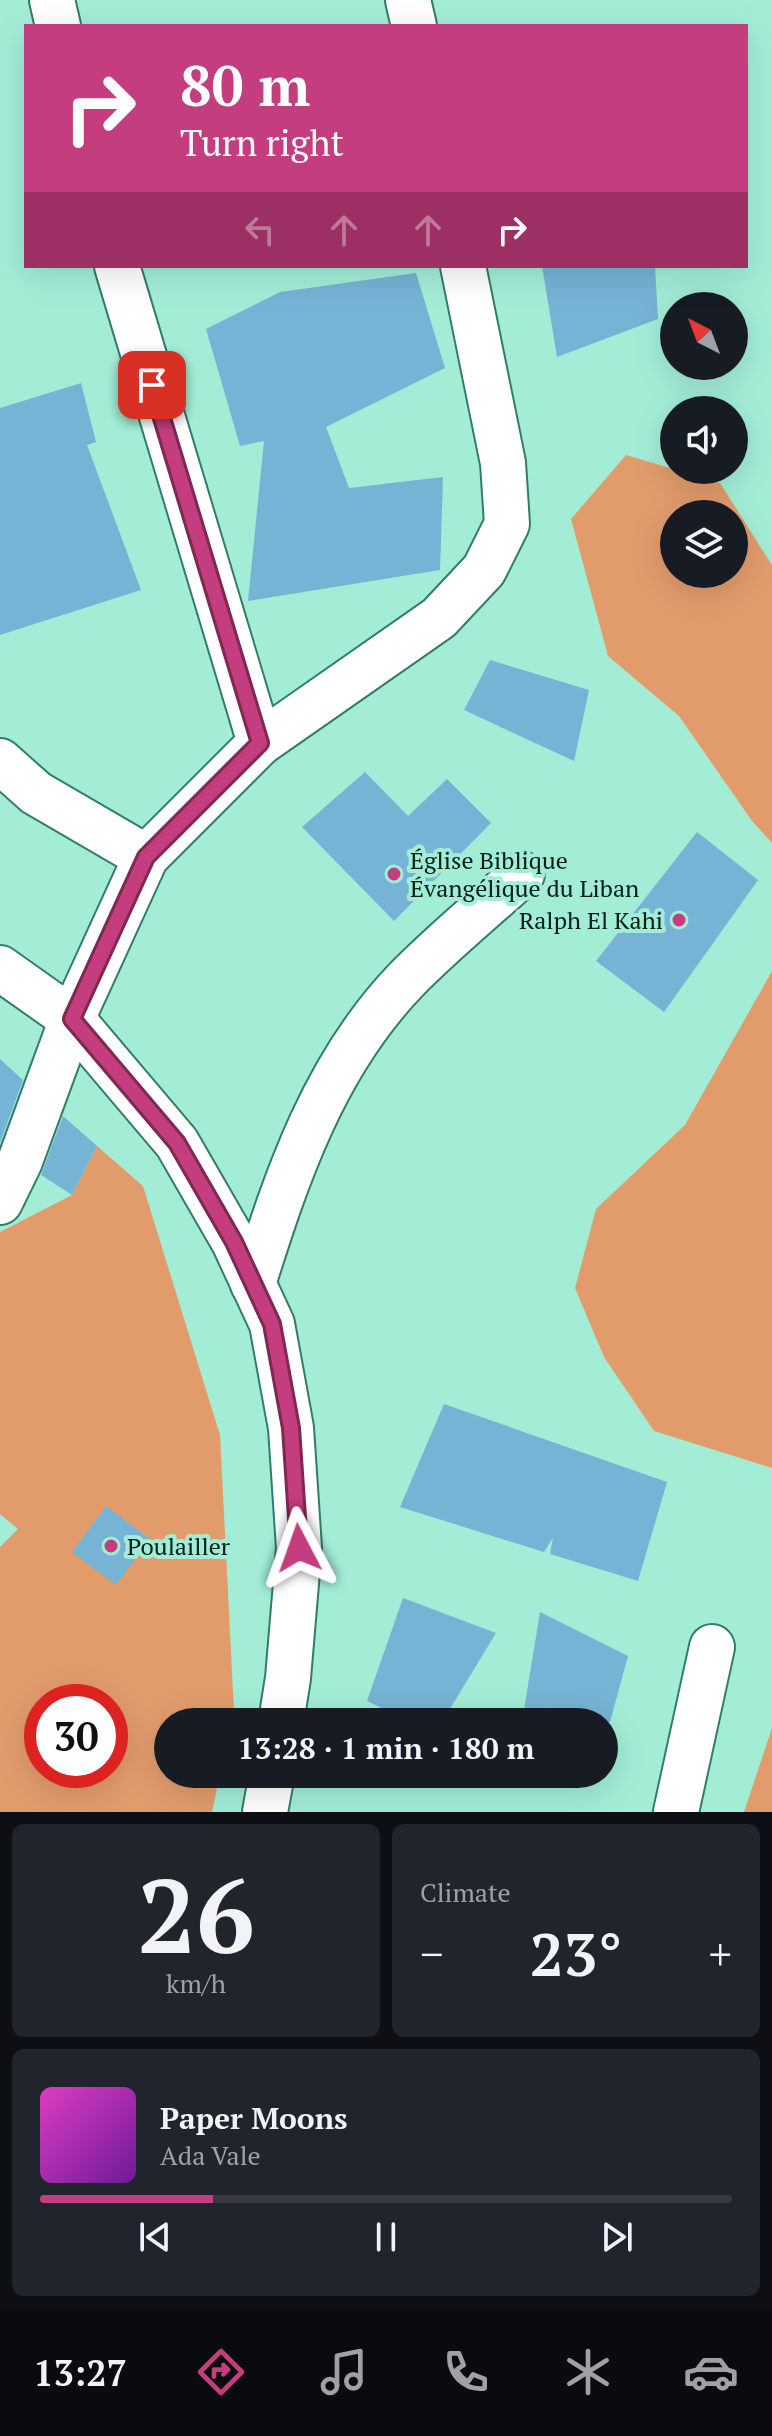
<!DOCTYPE html>
<meta charset="utf-8">
<style>
body{margin:0;font-family:"PT Serif",serif;background:#20242c;color:#f1f3f6;height:100vh;display:flex;flex-direction:column;font-size:30px;white-space:nowrap}
*{box-sizing:border-box;margin:0}
p{font-size:26px;color:#9ea1a6}
.icon{flex:none;width:44px;height:44px;fill:none;stroke:currentColor;stroke-width:2;stroke-linecap:round;stroke-linejoin:round}
.map{position:relative;height:1812px;overflow:hidden}
.drawer{display:flex;flex-direction:column;gap:12px;padding:12px;background:#0d0f14;flex:1}
.drawer>*{flex:none}
.hud{position:absolute;left:24px;top:24px;width:724px;height:244px;border-radius:0px;box-shadow:0 8px 32px #0002;background:#c43d7e;color:#fff;overflow:hidden}
.needle{width:52px;rotate:318deg}
.fabs{position:absolute;left:660px;top:292px;display:grid;gap:16px}
.fabs a{display:grid;place-items:center;width:88px;height:88px;border-radius:50%;background:#171b24;box-shadow:0 8px 32px #0002;font-size:40px}
.speed{position:absolute;left:24px;top:1684px;display:flex;gap:16px;font-size:40px;font-weight:700;text-align:center}
.speed>*{display:grid;place-content:center;width:104px;height:104px;border-radius:50%;background:#171b24;box-shadow:0 8px 32px #0002;line-height:1}
.speed .limit{border:12px solid #d22;background:#fff;color:#111}
.pin{position:absolute;display:grid;place-items:center;width:68px;height:68px;color:#fff;margin:-34px;border-radius:16px;box-shadow:0 4px 12px #0006}
.me{position:absolute;width:88px;margin:-44px;rotate:356deg;stroke-linejoin:round;filter:drop-shadow(0 0 6px #0008)}
.turn{display:flex;align-items:center;gap:28px;height:168px;padding:0 24px;font-size:36px}
.turn .icon{width:104px;height:104px;stroke-width:2.5}
.turn b{display:block;font-size:56px;line-height:68px}
.lanes{display:flex;align-items:center;height:76px;padding:0 24px;background:#0003;justify-content:center;gap:40px;direction:ltr}
.lanes .off{opacity:.35}
.big{font-size:60px;font-weight:700;line-height:1.1}
.drawer .tile{flex:1;display:flex;flex-direction:column;justify-content:center;gap:12px;min-width:0;padding:0 28px;border-radius:12px;background:#20242c}
.drawer .dial{align-items:center;gap:0}
.dial b{font-size:104px;line-height:1}
.song{display:flex;align-items:center;gap:24px}
.cover{width:96px;height:96px;border-radius:12px;background:linear-gradient(135deg,hsl(310 70% 55%),hsl(280 70% 35%))}
.played{height:8px;border-radius:4px;background:linear-gradient(90deg,#c43d7e 25%,#363941 25%)}
.keys{display:flex;justify-content:space-around;direction:ltr}
.heat{display:flex;justify-content:space-between;align-items:center;font-size:44px;direction:ltr}
.drawer .tiles{flex:1;display:grid;gap:12px;grid-template-columns:1fr 1fr}
.tile:last-child{grid-column:span 2}
.trip{position:absolute;left:154px;top:1708px;width:464px;height:80px;border-radius:40px;background:#171b24;box-shadow:0 8px 32px #0002;font-weight:700;line-height:80px;text-align:center}
.tabs{display:flex;height:128px;justify-content:space-around;align-items:center;background:#090b0e;color:#9ea1a6}
.tabs .icon{width:56px;height:56px}
.tabs .on{color:#c43d7e}
.tabs b{font-size:36px;color:#f1f3f6}
.map>svg:first-child{display:block}
.green{fill:#e29c6c;fill-rule:evenodd}
.building{fill:#77b3d5}
.lines{fill:none;stroke-linecap:round;stroke-linejoin:round}
.minor-casing{stroke:#327c6a;stroke-width:48}
.minor{stroke:#fff;stroke-width:44}
.route-casing{stroke:#7f2852;stroke-width:20}
.route{stroke:#c43d7e;stroke-width:14}
.poi-dot{fill:#c43d7e;stroke:#a3edd7;stroke-width:3}
.labels{text-anchor:middle;dominant-baseline:central;stroke-width:8;stroke-linejoin:round;paint-order:stroke}
.poi-label{font-size:24px;fill:#012019;stroke:#a3edd7;text-anchor:start}
</style>
<div class="map">
<svg width="772" height="1812" viewBox="0 0 772 1812">
<rect width="100%" height="100%" fill="#a3edd7"/>
<g class="green">
<path d="M626,455L720,483L772,565V843L752,821L679,716L608,656L571,519ZM674,514H734V574H674Z"/>
<path d="M772,971V1468L654,1431L604,1357L575,1288L596,1209L685,1125Z"/>
<path d="M97,1146L143,1186L220,1435L234,1711L232,1722H168V1774H220L212,1812H0V1547L18,1529L0,1514V1232L72,1195ZM42,1702H110V1770H42Z"/>
<path d="M772,1727V1812H744L770,1734Z"/>
</g>
<g class="building">
<path d="M542,266H655L658,319L557,357Z"/>
<path d="M416,273L445,368L326,427L349,488L443,477L440,570L248,601L264,441L240,446L206,329L280,292Z"/>
<path d="M81,383L96,442L87,445L141,590L0,635V408Z"/>
<path d="M490,660L589,690L574,761L464,710Z"/>
<path d="M365,772L408,816L447,779L491,823L394,921L302,827Z"/>
<path d="M697,832L758,880L664,1012L596,961Z"/>
<path d="M0,1059L23,1080L0,1143Z"/>
<path d="M63,1116L97,1146L72,1195L41,1175Z"/>
<path d="M444,1404L667,1482L638,1581L550,1554L553,1538L544,1552L400,1507Z"/>
<path d="M106,1506L150,1539L116,1585L72,1552Z"/>
<path d="M403,1598L496,1633L442,1722H411L367,1701Z"/>
<path d="M540,1612L628,1656L610,1722H522Z"/>
</g>
<g class="lines">
<defs>
<g id="minor">
<path d="M52,0L58,26"/>
<path d="M408,0L414,26"/>
<path d="M117,266L260,743"/>
<path d="M0,761L36,793L146,857"/>
<path d="M0,968L72,1019L177,1143L234,1242L272,1324L291,1428L299,1548L288,1678L281,1722"/>
<path d="M0,1202L20,1161L72,1019L146,857L260,743L439,618L484,570L507,524L503,463L463,266"/>
<path d="M253,1284C287,1175 324,1066 405,981C442,943 484,909 522,874"/>
<path d="M265,1812L272,1774"/>
<path d="M676,1812L712,1647"/>
</g>
</defs>
<use href="#minor" class="minor-casing"/>
<use href="#minor" class="minor"/>
</g>
<g class="lines">
<defs>
<path id="route" d="M152,385L260,743L146,857L72,1019L177,1143L234,1242L272,1324L291,1428L299,1548"/>
</defs>
<use href="#route" class="route-casing"/>
<use href="#route" class="route"/>
</g>
<g class="poi-dot">
<circle cx="394" cy="874" r="8"/>
<circle cx="679" cy="920" r="8"/>
<circle cx="111" cy="1546" r="8"/>
</g>
<g class="labels">
<g class="poi-label">
<text x="410" y="860">Église Biblique<tspan x="410" dy="28">Évangélique du Liban</tspan></text>
<text x="663" y="920" text-anchor="end">Ralph El Kahi</text>
<text x="127" y="1546">Poulailler</text>
</g>
</g>
</svg>
<div class="fabs">
<a><svg class="needle" viewBox="-14 -14 28 28"><path d="M0-13l5 13h-10z" fill="#e53935"/><path d="M0 13l5-13h-10z" fill="#9ea1a6"/></svg></a>
<a><svg class="icon" aria-label="sound" viewBox="0 0 24 24"><path d="M4 9h4l5-4v14l-5-4H4zM17 9q2 3 0 6"/></svg></a>
<a><svg class="icon" aria-label="layers" viewBox="0 0 24 24"><path d="M12 4l9 5-9 5-9-5zM3 14l9 5 9-5"/></svg></a>
</div>
<div class="speed"><div class="limit">30</div></div>
<div class="pin" style="left:152px;top:385px;background:#d93025"><svg class="icon" aria-label="arrive" viewBox="0 0 24 24"><path d="M6 21V4h12l-3 4 3 4H6"/></svg></div>
<svg class="me" style="left:299px;top:1548px" viewBox="-20 -20 40 40"><path d="M0-17L14 15 0 8-14 15z" fill="#c43d7e" stroke="#fff" stroke-width="4"/></svg>
<div class="trip">13:28 · 1 min · 180 m</div>
<div class="hud">
<div class="turn"><svg class="icon" aria-label="right" viewBox="0 0 24 24"><path d="M7 20v-9h11M14 6l5 5-5 5"/></svg><div><b>80 m</b>Turn right</div></div>
<div class="lanes"><svg class="icon off" aria-label="left" viewBox="0 0 24 24"><path d="M17 20v-9H6M10 6l-5 5 5 5"/></svg><svg class="icon off" aria-label="ahead" viewBox="0 0 24 24"><path d="M12 20V5M6 11l6-6 6 6"/></svg><svg class="icon off" aria-label="ahead" viewBox="0 0 24 24"><path d="M12 20V5M6 11l6-6 6 6"/></svg><svg class="icon" aria-label="right" viewBox="0 0 24 24"><path d="M7 20v-9h11M14 6l5 5-5 5"/></svg></div>
</div>
</div>
<section class="drawer">
<div class="tiles">
<div class="tile dial"><b>26</b><p>km/h</p></div>
<div class="tile"><p>Climate</p>
<div class="heat"><a>−</a><b class="big">23°</b><a>+</a></div>
</div>
<div class="tile">
<div class="song"><i class="cover"></i><div><b>Paper Moons</b><p>Ada Vale</p></div></div>
<div class="played"></div>
<div class="keys"><svg class="icon" aria-label="previous" viewBox="0 0 24 24"><path d="M18 5L8 12l10 7zM5 5v14"/></svg><svg class="icon" aria-label="pause" viewBox="0 0 24 24"><path d="M8 5v14M16 5v14"/></svg><svg class="icon" aria-label="next" viewBox="0 0 24 24"><path d="M6 5l10 7-10 7zM19 5v14"/></svg></div>
</div>
</div>
</section>
<nav class="tabs">
<b>13:27</b>
<svg class="icon on" aria-label="directions" viewBox="0 0 24 24"><path d="M12 3l9 9-9 9-9-9zM9 14v-3h6M13 9l2 2-2 2"/></svg>
<svg class="icon" aria-label="music" viewBox="0 0 24 24"><path d="M9 18V5l10-2v13"/><circle cx="6" cy="18" r="3"/><circle cx="16" cy="16" r="3"/></svg>
<svg class="icon" aria-label="phone" viewBox="0 0 24 24"><path d="M5 4h4l2 5-3 2q2 4 5 5l2-3 5 2v4C11 20 4 13 5 4z"/></svg>
<svg class="icon" aria-label="climate" viewBox="0 0 24 24"><path d="M12 3v18M4 7l16 10M4 17L20 7"/></svg>
<svg class="icon" aria-label="car" viewBox="0 0 24 24"><path d="M5 17H2v-5l4-1 3-4h7l3 4 3 1v5h-3M9 17h6M6 11h13"/><circle cx="7" cy="17" r="2"/><circle cx="17" cy="17" r="2"/></svg>
</nav>
